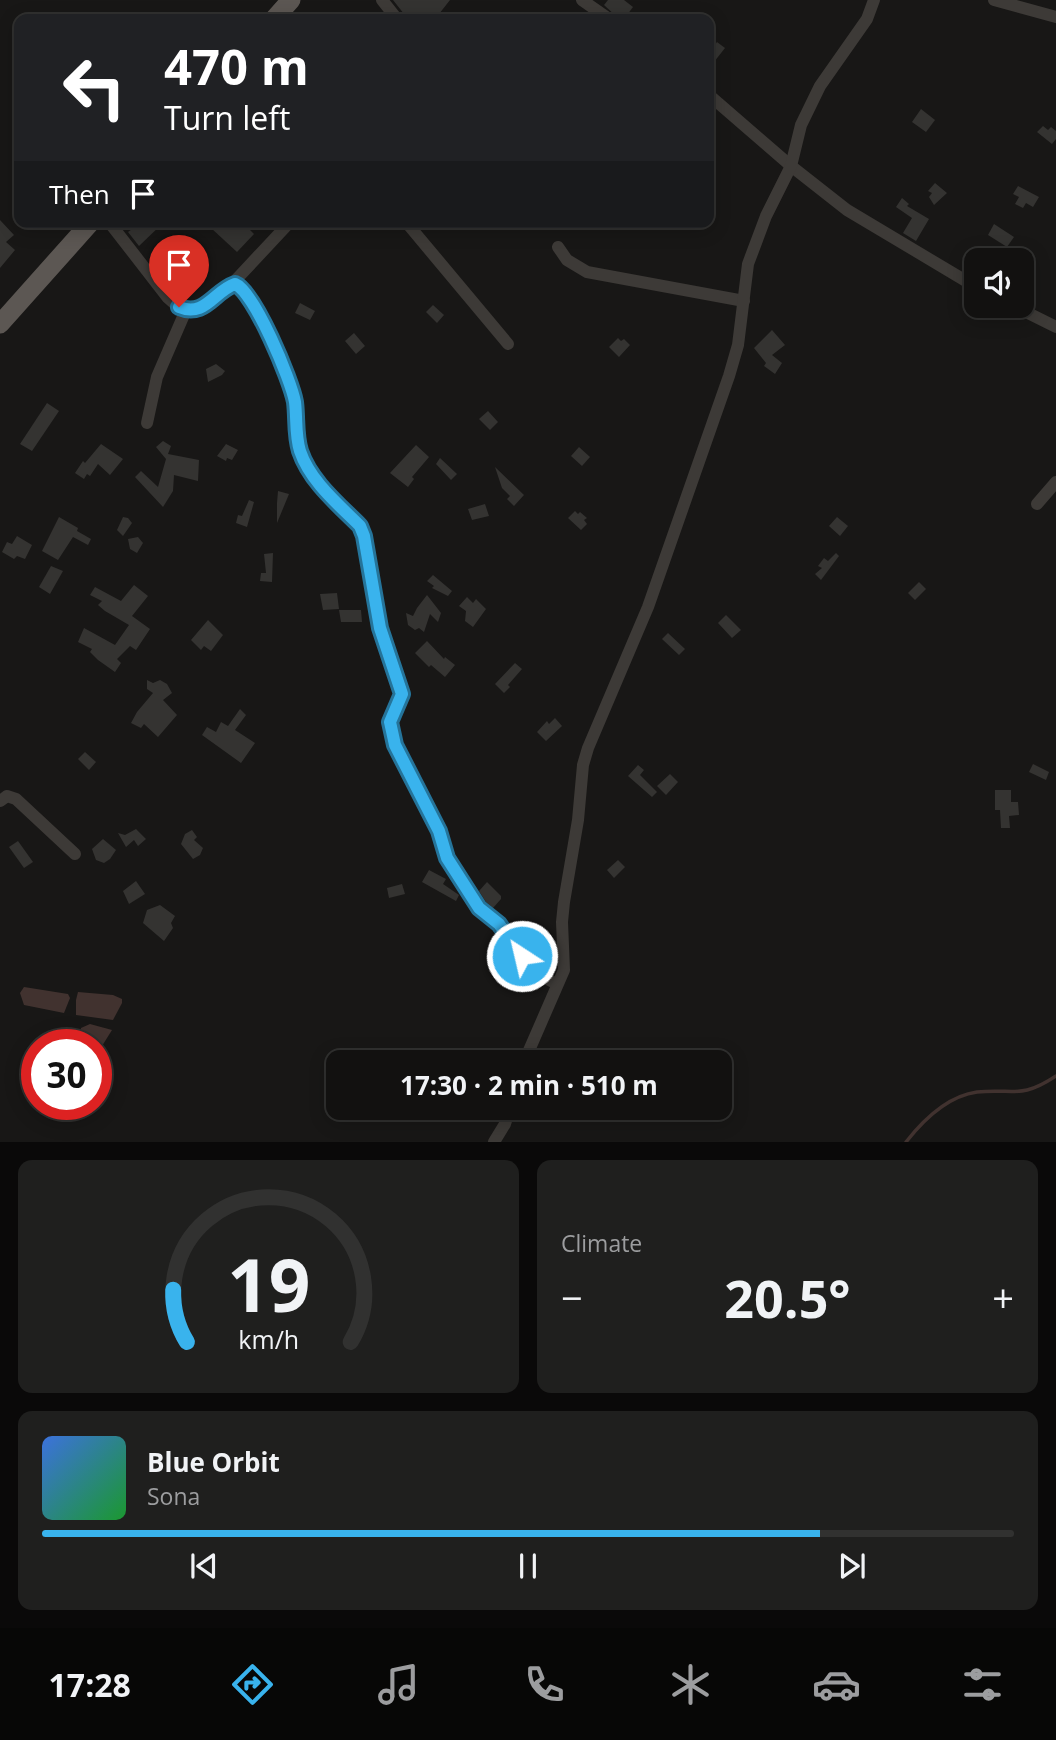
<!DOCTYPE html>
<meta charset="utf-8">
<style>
body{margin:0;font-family:"Open Sans",sans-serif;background:#1f1f1e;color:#f1f3f6;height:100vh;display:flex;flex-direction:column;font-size:26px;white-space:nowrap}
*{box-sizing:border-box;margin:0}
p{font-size:23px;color:#9c9d9f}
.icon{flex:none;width:38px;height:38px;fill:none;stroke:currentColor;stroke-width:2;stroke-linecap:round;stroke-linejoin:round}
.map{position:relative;height:1142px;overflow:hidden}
.sheet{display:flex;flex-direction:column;gap:18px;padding:18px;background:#0a0909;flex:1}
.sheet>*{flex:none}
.banner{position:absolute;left:14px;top:14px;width:700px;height:214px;border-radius:14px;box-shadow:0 4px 18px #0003,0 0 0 2px #313130;background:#202124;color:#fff;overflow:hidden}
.tools{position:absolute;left:964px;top:248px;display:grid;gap:14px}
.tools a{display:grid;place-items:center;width:70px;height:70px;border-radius:14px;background:#121110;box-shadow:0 4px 18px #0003,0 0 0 2px #313130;font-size:35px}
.speed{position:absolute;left:21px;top:1029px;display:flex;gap:14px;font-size:35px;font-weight:700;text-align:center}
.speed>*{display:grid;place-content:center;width:91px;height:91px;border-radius:50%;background:#121110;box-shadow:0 4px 18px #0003,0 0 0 2px #313130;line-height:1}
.speed .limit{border:10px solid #d22;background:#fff;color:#111}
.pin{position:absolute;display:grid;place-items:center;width:60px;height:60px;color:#fff;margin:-72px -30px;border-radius:50% 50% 50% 0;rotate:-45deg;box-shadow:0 0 7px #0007}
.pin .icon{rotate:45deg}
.me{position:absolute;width:77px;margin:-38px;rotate:325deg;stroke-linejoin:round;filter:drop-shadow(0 0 5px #0008)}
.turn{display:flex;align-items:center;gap:24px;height:147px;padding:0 35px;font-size:32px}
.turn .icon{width:91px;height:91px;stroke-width:2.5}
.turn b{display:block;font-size:49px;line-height:60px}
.then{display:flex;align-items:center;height:66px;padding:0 35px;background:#0003;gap:14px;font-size:26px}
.big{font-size:52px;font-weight:700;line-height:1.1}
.sheet .card{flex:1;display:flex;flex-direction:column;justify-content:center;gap:10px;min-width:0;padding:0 24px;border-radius:14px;background:#1f1f1e}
.sheet .dial{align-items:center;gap:0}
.dial svg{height:182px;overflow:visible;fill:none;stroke:#313130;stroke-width:7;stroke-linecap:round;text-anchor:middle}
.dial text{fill:#f1f3f6;stroke:none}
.song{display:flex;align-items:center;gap:21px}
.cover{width:84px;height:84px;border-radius:10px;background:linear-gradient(135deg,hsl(220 70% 55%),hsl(130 70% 35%))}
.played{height:7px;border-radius:4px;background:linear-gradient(90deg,#39b3ed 80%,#313130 80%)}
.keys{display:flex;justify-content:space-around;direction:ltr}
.heat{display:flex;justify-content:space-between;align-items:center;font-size:38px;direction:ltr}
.sheet .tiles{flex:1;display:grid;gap:18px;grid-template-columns:1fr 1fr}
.card:last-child{grid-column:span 2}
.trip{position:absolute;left:326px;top:1050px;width:406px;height:70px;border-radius:14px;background:#121110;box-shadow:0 4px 18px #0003,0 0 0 2px #313130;font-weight:700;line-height:70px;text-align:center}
.menu{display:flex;height:112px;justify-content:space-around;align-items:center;background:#070706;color:#9c9d9f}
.menu .icon{width:49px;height:49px}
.menu .active{color:#39b3ed}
.menu b{font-size:32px;color:#f1f3f6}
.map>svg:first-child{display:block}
.water{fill:#41322f}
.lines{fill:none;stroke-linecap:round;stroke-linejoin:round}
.stream{stroke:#41322f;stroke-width:3.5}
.building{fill:#343331}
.street{stroke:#3d3a37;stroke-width:12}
.primary{stroke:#5c5753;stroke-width:19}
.route-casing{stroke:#25749a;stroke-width:18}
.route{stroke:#39b3ed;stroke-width:12}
</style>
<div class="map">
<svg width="1056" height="1142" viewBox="0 0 1056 1142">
<rect width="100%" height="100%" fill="#181716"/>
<g class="water">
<path d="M24,987L68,994L70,998L64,1013L24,1005L20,993Z"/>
<path d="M78,992L113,995L122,999V1003L113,1020L76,1015V1000Z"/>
<path d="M90,1024L112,1030L102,1046L82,1044L79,1041L81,1028Z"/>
</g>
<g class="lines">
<path class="stream" d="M906,1142C924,1119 948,1096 977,1092C1014,1088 1020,1100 1056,1076"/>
</g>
<g class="building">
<path d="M393,0H450L439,14L445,19H408Z"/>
<path d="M608,0H624L633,7L624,19H619L604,5Z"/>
<path d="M717,42L725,48L714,62L709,58V53Z"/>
<path d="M921,109L935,120L926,132L912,122Z"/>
<path d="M1043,126L1048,130L1051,127L1056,131V139L1052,144L1037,132Z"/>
<path d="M935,183L947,193L934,205L929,197L932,193L928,191Z"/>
<path d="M1018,186L1039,197L1033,207L1026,203L1023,208L1015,204L1019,197L1013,194Z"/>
<path d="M902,198L909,204L907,206L929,219L916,241L903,233L912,218L896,207Z"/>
<path d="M0,220L14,235L6,242L15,250L0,268Z"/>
<path d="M142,222H164L139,246L128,232Z"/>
<path d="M217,222H242L254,234L237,252L211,228Z"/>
<path d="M994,224L1014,237L1007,247L988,235Z"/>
<path d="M300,303L315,311L310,320L295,313Z"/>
<path d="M433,305L444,315L437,323L426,312Z"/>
<path d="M772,330L785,345L772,355L782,363L775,374L764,366L766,363L754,348Z"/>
<path d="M354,333L365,346L356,354L345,341Z"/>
<path d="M618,338L621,341L624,339L630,345L619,357L609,347Z"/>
<path d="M216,364L225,371L222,375L208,382L206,369Z"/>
<path d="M47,403L59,411L32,451L20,444Z"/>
<path d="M488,411L498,422L490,430L479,419Z"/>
<path d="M163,441L171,446L168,454L199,460L198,481L174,475L173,491L163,507L135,477L141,471L158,487L166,459L156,447Z"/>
<path d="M101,444L123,459L110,475L98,464L90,476L87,474L84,479L75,473L83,461L85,463Z"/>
<path d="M226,444L238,450L232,460L227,458L226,461L217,456Z"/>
<path d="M416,445L429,457L412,477L414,479L408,487L390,473Z"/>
<path d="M579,447L590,457L582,466L571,456Z"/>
<path d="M440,458L457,474L451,480L436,464Z"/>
<path d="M495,467L524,495L514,506L507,499L510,496L502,488Z"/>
<path d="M278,491L289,494L277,523V503Z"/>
<path d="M249,500L254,502L247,527L236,523L238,515L242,516Z"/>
<path d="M485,504L489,516L472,520L468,509Z"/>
<path d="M575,511L578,514L580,512L587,518L584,520L587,524L581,530L568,518Z"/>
<path d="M59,517L78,528L77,531L91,539L88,545L73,537L58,560L42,551Z"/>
<path d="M123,517L128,518L132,523L123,536L117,530Z"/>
<path d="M837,517L848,526L840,536L829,526Z"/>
<path d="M17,536L32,545L25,559L17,556L14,559L2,552L7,542L12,544Z"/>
<path d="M138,537L143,543L137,553L130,549L128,539Z"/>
<path d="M273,553L272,582L260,581L261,573H266L264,554Z"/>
<path d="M836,553L839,556L821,580L815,574L822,568L818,566L824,558L828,561Z"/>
<path d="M51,566L63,571L50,594L39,587Z"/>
<path d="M433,575L452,591L448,596L432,588L434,586L427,581Z"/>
<path d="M919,582L926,589L915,600L908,593Z"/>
<path d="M134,585L148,596L132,616L150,629L136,650L130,646L117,659L121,663L115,672L98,660L90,652L92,649L78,642L84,628L115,645L129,625L105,611L98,605L102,601L90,595L95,587L121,601Z"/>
<path d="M337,593L339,609L323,610L320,594Z"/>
<path d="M427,595L441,613L438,622L430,614L424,632L419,628L415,630L408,625L406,613L413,616L417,608Z"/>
<path d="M467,597L473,603L476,599L486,609L473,627L465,621L466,611L459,606Z"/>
<path d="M339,610H361L362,622H341Z"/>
<path d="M726,615L741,630L732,638L718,623Z"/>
<path d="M208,620L223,635L211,651L204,646L201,650L191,640Z"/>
<path d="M668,633L685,649L679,655L662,639Z"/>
<path d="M427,641L444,659L445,657L455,665L445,677L431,665L429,667L415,653Z"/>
<path d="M515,663L522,669L508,685L510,687L504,693L495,684Z"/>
<path d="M147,680L153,683L160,680L167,684L172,693L163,700L177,715L158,737L144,724L141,728L131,723L137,712L153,693L147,689Z"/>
<path d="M240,709L246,715L235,730L255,743L241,763L202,735L207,727L216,732L221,722L228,726Z"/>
<path d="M555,718L562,726L546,741L537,732L547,721L549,724Z"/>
<path d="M85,752L96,762L89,770L78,759Z"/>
<path d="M1033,764L1049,772L1046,780L1029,772Z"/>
<path d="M638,765L644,770L640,775L657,792L652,797L628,776Z"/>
<path d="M670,774L678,782L666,795L657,786Z"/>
<path d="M995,790H1011V802H1018L1019,815L1009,816L1010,828H1001L1000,810H995Z"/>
<path d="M136,829L146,839L138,846L134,840L126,847L118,833L125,835Z"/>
<path d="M192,830L197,837L194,840L203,848L200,855L193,859L181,844L185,834Z"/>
<path d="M103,839L116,850L110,859L104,863L96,860L92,849Z"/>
<path d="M18,841L33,862L24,868L9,847Z"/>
<path d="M618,860L625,867L614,878L607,870Z"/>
<path d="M429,870L446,879L443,884L459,895L456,901L422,882Z"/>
<path d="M136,881L145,894L129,904L123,891Z"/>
<path d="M487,882L501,896V899L493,908L486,902L479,891Z"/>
<path d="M402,884L405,894L389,898L387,888Z"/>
<path d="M160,905L175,916L171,923L173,928L164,941L143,923L147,910Z"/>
</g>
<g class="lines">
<g class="street">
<path d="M382,0L397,19"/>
<path d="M582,0L609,19"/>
<path d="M994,0L1056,17"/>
<path d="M709,95L791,166L847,210L976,287"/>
<path d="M109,222L168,298C201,330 207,293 235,284C254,291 291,380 295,402C297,418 295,436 300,451C310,481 338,503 360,526L364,535L380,628L402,694C398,719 385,716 395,745L439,831L447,858L479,908L499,924L533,972L557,984"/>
<path d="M406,222L508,344"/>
<path d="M558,247L567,260L587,272L744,301"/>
<path d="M232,284L290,222"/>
<path d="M1014,306L1056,327"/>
<path d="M147,423L157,377L186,310"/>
<path d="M1037,504L1056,482"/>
<path d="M0,801L7,796L16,799L75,854"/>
<path d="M524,1062L564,970L562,922L564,902L578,820L583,765L588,748L648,607L729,376L738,345L748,264L766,216L791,166L801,125L820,86L867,19L874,0"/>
<path d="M494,1142L505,1124L510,1108"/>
</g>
<g class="primary">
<path d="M274,19L291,0"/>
<path d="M0,324L91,222"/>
</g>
</g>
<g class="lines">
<defs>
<path id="route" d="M179,307C205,318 214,291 235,284C254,291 291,380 295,402C297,418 295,435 300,451C310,481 338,504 360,526L364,536L380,628L402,694L390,722L395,745L439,831L447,858L479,908L499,924L522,956"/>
</defs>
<use href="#route" class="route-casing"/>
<use href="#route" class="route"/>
</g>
</svg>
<div class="tools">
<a><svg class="icon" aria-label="sound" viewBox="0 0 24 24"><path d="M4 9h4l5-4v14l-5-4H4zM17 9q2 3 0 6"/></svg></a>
</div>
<div class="speed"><div class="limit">30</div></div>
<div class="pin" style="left:179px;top:307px;background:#d93025"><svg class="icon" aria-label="arrive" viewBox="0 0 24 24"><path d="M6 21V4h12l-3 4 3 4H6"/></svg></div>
<svg class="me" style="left:522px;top:956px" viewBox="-20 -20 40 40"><circle r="17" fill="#39b3ed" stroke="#fff" stroke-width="3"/><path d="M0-11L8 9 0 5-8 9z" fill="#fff"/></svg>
<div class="trip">17:30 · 2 min · 510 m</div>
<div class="banner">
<div class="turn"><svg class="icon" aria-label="left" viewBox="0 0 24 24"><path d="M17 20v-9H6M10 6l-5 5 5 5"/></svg><div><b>470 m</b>Turn left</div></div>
<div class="then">Then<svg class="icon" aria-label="arrive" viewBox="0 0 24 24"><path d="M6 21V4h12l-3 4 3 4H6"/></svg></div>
</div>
</div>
<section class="sheet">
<div class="tiles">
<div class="card dial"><svg viewBox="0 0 100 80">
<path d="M14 69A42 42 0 1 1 86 69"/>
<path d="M14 69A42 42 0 0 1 8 46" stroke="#39b3ed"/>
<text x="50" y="56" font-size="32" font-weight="700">19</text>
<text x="50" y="72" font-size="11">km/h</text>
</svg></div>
<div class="card"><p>Climate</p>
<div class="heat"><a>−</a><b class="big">20.5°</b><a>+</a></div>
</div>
<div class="card">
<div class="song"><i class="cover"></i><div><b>Blue Orbit</b><p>Sona</p></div></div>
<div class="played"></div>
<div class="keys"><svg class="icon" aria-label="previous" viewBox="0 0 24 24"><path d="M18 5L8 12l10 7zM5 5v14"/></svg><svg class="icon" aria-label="pause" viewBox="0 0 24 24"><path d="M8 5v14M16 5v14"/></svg><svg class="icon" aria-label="next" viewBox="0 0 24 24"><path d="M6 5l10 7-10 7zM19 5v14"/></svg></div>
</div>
</div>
</section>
<nav class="menu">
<b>17:28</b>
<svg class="icon active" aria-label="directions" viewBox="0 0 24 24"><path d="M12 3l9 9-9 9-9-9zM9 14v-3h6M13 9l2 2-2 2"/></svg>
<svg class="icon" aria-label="music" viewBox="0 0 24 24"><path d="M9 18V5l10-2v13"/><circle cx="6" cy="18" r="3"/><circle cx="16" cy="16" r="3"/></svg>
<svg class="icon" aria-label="phone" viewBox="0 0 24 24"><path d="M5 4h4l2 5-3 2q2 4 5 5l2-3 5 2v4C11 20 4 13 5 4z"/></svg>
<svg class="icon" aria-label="climate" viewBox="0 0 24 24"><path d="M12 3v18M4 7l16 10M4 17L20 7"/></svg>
<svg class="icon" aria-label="car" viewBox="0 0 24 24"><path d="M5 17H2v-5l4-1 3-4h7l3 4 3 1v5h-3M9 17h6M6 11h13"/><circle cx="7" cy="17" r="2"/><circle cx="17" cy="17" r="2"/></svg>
<svg class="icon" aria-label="filters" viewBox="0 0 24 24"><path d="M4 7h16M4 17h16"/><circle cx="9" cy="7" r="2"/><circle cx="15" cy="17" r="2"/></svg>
</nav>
